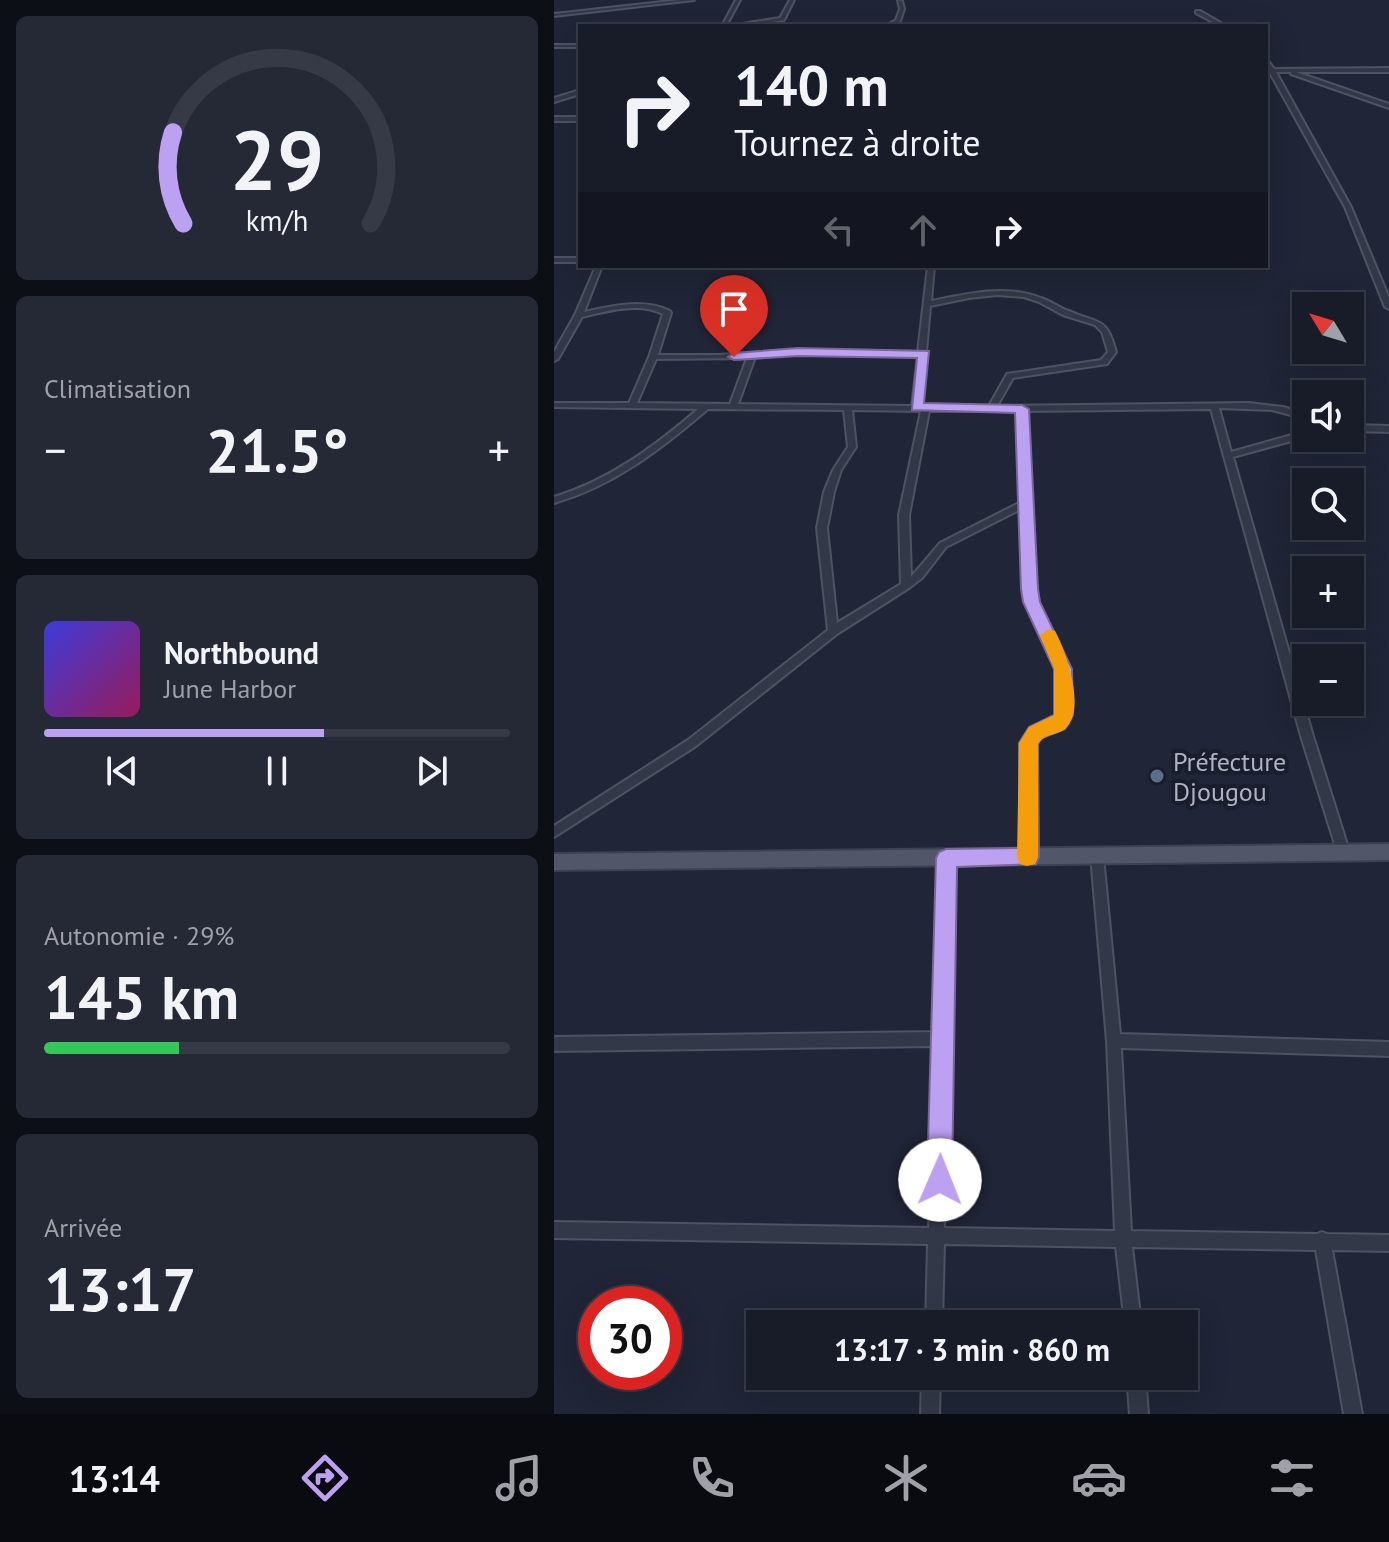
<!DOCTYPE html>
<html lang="fr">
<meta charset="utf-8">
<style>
body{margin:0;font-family:"PT Sans",sans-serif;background:#252935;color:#f1f3f6;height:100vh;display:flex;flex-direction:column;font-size:30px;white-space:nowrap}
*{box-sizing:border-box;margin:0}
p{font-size:26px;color:#9fa1a8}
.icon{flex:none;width:44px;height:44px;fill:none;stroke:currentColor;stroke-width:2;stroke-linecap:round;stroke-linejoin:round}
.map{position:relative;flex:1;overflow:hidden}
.sheet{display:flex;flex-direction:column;gap:16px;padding:16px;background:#0d0f17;width:554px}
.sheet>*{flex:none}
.hud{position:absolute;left:24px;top:24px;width:690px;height:244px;border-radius:0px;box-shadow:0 8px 32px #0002,0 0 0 2px #363a46;background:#181c29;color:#f1f3f6;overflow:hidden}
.needle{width:52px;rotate:308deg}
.buttons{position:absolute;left:738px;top:292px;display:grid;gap:16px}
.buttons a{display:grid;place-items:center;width:72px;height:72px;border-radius:0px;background:#181c29;box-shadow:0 8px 32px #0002,0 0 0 2px #363a46;font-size:40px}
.speed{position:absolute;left:24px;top:1286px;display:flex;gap:16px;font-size:40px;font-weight:700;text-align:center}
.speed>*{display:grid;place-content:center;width:104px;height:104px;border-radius:50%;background:#181c29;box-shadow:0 8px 32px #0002,0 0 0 2px #363a46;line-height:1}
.speed .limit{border:12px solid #d22;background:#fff;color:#111}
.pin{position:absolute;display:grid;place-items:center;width:68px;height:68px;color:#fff;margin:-82px -34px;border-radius:50% 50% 50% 0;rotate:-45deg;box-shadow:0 0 8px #0007}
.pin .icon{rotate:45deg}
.me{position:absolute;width:88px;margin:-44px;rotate:1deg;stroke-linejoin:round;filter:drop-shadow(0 0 6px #0008)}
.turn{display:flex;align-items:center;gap:28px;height:168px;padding:0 24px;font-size:36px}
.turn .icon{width:104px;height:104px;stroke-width:2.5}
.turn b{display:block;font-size:56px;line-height:68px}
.lanes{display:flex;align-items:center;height:76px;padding:0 24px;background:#0003;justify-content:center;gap:40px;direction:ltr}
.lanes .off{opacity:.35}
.big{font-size:60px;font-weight:800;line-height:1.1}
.sheet .tile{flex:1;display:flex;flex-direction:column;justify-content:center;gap:12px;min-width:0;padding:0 28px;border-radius:12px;background:#252935}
.sheet .dial{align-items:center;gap:0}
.dial svg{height:208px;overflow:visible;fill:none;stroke:#363a46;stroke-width:7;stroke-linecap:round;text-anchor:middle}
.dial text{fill:#f1f3f6;stroke:none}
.song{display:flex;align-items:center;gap:24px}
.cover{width:96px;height:96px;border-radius:12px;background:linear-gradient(135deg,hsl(240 70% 55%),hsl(330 70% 35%))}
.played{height:8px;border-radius:4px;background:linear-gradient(90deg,#bca0f2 60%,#363a46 60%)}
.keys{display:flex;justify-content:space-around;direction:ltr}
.heat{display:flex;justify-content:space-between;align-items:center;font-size:44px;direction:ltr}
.charge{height:12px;border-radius:6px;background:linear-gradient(90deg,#34c759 29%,#363a46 0)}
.trip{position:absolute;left:192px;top:1310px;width:452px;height:80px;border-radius:0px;background:#181c29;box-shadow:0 8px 32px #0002,0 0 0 2px #363a46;font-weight:800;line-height:80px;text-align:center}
.menu{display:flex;height:128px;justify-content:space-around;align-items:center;background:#0a0b10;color:#9fa1a8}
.menu .icon{width:56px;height:56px}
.menu .active{color:#bca0f2}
.menu b{font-size:36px;color:#f1f3f6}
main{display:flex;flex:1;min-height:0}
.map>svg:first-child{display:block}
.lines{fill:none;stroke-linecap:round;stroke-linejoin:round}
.minor-casing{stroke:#4e5262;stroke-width:4}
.primary-casing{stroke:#3d4151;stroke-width:4}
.minor{fill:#333848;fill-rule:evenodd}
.primary{fill:#515668;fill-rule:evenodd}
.route{fill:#bca0f2;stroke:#7a689d;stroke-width:2}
.slow{fill:#f59e0b}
.service-dot{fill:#5c6f8a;stroke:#191d2c;stroke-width:3}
.labels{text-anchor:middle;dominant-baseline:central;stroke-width:8;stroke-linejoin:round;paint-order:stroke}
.poi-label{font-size:26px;fill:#aeb2c4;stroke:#191d2c;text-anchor:start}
</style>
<main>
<section class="sheet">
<div class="tile dial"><svg viewBox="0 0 100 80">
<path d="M14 69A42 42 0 1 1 86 69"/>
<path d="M14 69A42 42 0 0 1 10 34" stroke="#bca0f2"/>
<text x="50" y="56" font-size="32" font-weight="700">29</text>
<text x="50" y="72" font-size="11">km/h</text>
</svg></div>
<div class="tile"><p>Climatisation</p>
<div class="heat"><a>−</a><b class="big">21.5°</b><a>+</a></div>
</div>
<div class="tile">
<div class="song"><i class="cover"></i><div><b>Northbound</b><p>June Harbor</p></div></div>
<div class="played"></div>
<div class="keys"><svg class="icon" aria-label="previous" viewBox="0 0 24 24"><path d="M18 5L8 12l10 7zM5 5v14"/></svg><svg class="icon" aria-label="pause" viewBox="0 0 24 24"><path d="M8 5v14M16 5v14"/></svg><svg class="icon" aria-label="next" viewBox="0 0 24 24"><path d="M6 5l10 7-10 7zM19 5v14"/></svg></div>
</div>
<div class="tile"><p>Autonomie · 29%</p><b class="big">145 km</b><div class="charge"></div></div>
<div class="tile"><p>Arrivée</p><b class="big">13:17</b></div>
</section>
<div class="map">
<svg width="835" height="1414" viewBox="0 0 835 1414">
<rect width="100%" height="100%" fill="#202537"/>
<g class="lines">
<defs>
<g id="minor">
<path d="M126,0H140L0,16V14Z"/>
<path d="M182,0H186L172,26H168Z"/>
<path d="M236,0H240L230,20L188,26H176L226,18Z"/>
<path d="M344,0L348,1L350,9L346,21L338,26H332L342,20L346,9Z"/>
<path d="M642,11H646L672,26H666L642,13Z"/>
<rect x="0" y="45" width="26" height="2"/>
<path d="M712,58L720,69L835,68V72H742L835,104V108L737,74V72H722L797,207L835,298V309L831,307L791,207L716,73L712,72V70L715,69L712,65Z"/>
<path d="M26,90V94L0,102V98Z"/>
<rect x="0" y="117" width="26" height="4"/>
<rect x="0" y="258" width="26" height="4"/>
<path d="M42,266H48L30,312C58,306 89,298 116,311L117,313L104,355H164L244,350L364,352L374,266H380L377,301C413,294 451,284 487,298C497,301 505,308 515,311C544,324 553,316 562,352L553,364L459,378L443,406L695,403L729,407L752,414V419L718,410L665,408L677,452L752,431V437L679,457L759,736L796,854L794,858L790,859L786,858L784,854L747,736L657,409L472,411L480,589L483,602L514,669L515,715L509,727L485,736L480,744L481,857L479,861L475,862L471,861L469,857L468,743L477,730L501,721L503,715L504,669L473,602L470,589L467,509L392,547L368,578L355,588L283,634L142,746L0,837V826L134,740L274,630L263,528L270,492L279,470L294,447L290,410L154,409C107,449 60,486 0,503V497C56,480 101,446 144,409L0,407V403H75L95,357L109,314C85,302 53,311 28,317L4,359L0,361V352L21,315ZM443,295L470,297L485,302L509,315L541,325L548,332L554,352L547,360L453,374L435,406H366L371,356L374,354L372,352L376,306L415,298ZM244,354L364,356L358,406L184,404L201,357ZM193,358L176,404L83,403L102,359ZM298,410L367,411L345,515L347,584L283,623L273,528L280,492L287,470L302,447ZM375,411H464L467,502L386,543L357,577L355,515Z"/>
<path d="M796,425L835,426V432L796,431Z"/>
<path d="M543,851L547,852L549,856L566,1034L835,1042V1056L567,1048L577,1231L763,1234L768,1232L773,1234L835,1235V1251L778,1250L808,1414H790L762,1250L578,1247L587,1324H571L562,1247L390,1244L388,1324H372L374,1244L0,1238V1222L375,1228L380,1046L0,1051V1037L381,1032L386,858L388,854L392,853L396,854L398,858L390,1228L561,1231L553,1041L537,856L539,852Z"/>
<path d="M368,1376H386L385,1414H367Z"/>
<path d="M573,1376H591L594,1414H576Z"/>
</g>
<path id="primary" d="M835,844V860L0,870V854Z"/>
</defs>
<use href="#minor" class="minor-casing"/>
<use href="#primary" class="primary-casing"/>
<use href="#minor" class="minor"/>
<use href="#primary" class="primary"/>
</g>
<path class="route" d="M244,348L375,351L370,403L468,405L475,409L484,589L486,602L518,669L519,715L511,729L488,738L484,744L485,857L482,864L403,867L398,1180L395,1189L386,1193L377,1189L373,1180L382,858L385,852L392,849L465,848V743L475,727L500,715V669L469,602L467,589L461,413L358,410L363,358L244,356L180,360L174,357L180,353Z"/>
<path class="slow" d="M495,629L501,631C512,651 533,710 511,729C502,736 491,733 484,744V857L481,864L473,866L466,864L463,857L465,743L475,727L500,715V669L486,635Z"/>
<circle class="service-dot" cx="603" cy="776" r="8"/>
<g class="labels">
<g class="poi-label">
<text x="619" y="761">Préfecture<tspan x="619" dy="30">Djougou</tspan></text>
</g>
</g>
</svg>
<div class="buttons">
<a><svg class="needle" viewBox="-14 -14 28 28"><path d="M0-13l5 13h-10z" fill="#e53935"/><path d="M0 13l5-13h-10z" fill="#9fa1a8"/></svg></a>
<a><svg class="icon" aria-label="sound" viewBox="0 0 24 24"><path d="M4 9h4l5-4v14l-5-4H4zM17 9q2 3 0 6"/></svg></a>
<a><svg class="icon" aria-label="search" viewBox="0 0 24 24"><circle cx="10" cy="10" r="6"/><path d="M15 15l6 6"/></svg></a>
<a>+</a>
<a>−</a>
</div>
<div class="speed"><div class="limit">30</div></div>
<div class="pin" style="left:180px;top:357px;background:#d93025"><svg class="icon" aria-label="arrive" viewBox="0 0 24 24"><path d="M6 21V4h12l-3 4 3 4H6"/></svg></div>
<svg class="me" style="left:386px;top:1180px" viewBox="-20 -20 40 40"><circle r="19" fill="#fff"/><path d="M0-13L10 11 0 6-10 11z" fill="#bca0f2"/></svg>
<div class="trip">13:17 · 3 min · 860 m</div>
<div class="hud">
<div class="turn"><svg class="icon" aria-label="right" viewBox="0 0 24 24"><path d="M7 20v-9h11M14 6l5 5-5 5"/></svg><div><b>140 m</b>Tournez à droite</div></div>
<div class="lanes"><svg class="icon off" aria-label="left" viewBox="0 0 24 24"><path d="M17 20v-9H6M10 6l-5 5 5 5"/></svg><svg class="icon off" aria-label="ahead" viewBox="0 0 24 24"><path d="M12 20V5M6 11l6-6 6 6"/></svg><svg class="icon" aria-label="right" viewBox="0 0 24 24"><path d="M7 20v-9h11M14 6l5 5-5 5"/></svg></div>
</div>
</div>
</main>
<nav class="menu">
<b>13:14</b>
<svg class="icon active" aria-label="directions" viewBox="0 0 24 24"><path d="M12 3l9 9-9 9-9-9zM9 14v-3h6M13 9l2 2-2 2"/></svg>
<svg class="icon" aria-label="music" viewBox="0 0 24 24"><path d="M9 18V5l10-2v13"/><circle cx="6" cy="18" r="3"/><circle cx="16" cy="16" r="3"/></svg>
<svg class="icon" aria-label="phone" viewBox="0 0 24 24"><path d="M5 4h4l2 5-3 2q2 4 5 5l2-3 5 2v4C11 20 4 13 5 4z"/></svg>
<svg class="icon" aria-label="climate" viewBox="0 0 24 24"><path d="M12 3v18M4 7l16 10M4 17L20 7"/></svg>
<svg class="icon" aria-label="car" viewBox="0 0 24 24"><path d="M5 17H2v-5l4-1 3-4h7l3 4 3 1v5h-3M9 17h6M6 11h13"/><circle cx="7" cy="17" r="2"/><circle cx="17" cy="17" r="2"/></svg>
<svg class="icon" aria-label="filters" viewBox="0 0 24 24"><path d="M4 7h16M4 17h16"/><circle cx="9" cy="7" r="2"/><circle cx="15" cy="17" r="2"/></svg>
</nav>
